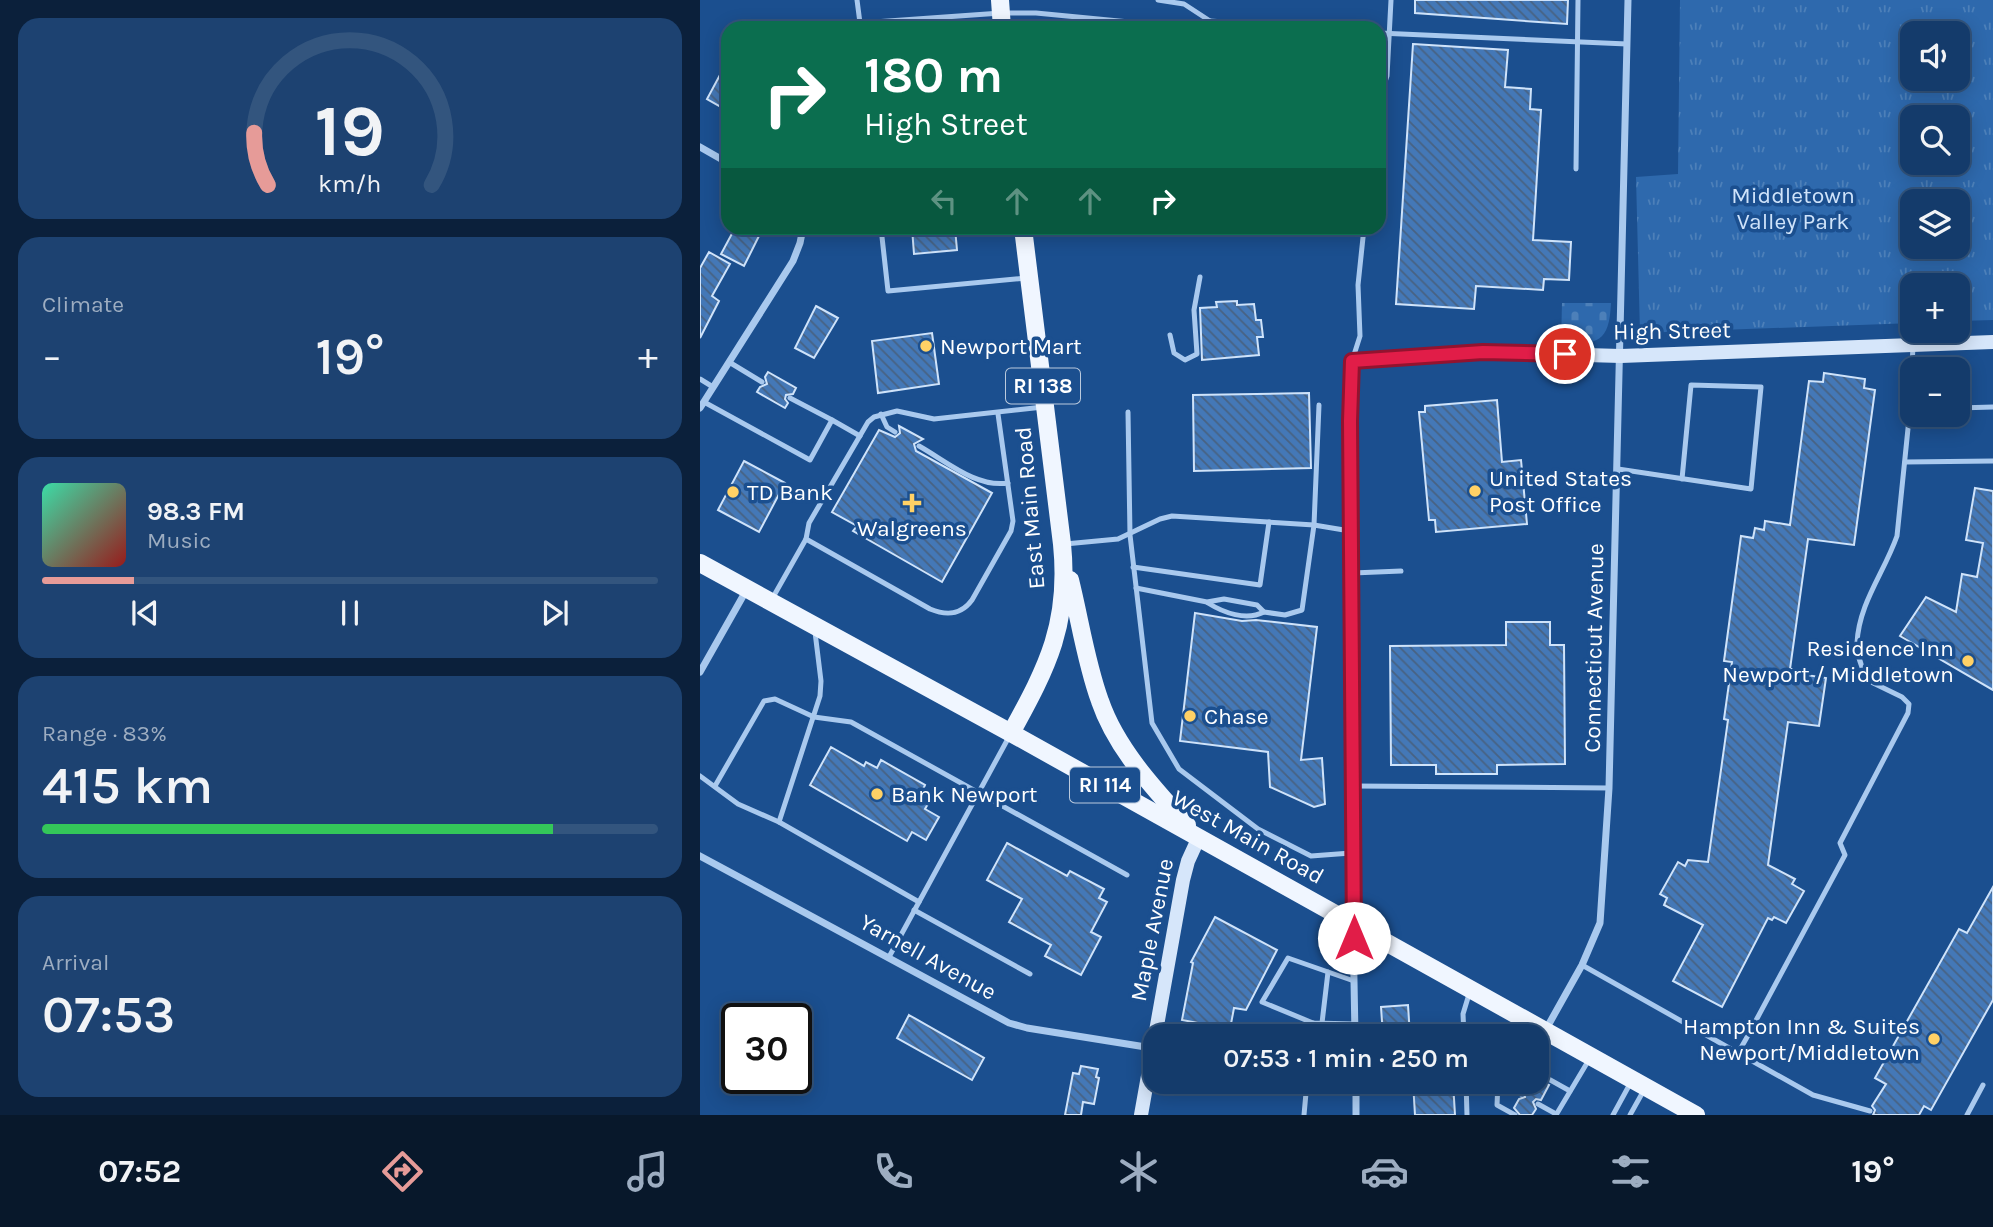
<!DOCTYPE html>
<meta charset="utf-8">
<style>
body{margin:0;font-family:Karla,sans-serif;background:#1d4271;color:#f1f3f6;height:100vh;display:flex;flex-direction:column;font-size:26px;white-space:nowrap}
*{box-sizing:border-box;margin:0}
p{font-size:23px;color:#9dadc1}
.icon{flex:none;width:38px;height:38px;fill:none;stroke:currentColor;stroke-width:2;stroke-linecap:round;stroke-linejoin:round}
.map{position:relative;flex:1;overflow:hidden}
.sheet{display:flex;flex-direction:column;gap:18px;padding:18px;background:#0b203b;width:700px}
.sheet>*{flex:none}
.top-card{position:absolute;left:21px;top:21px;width:665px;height:214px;border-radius:21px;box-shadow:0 4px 18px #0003,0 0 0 2px #33557e;background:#0b6e4f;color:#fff;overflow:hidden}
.buttons{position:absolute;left:1200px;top:21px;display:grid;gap:14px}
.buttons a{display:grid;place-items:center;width:70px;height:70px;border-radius:14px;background:#143b6b;box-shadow:0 4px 18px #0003,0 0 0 2px #33557e;font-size:35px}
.speed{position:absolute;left:21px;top:1003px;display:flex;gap:14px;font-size:35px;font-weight:700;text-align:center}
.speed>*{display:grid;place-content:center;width:91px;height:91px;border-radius:50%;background:#143b6b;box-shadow:0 4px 18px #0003,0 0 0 2px #33557e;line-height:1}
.speed .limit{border:4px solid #111;border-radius:10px;background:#fff;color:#111}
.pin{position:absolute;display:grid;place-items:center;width:60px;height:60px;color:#fff;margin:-30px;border:4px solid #fff;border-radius:50%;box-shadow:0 2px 7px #0007}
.me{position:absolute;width:77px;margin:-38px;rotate:0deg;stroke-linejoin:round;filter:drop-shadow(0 0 5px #0008)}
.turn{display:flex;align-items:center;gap:24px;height:147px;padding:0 28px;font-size:32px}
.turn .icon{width:91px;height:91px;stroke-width:2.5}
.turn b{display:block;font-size:49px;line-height:60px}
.lanes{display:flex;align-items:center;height:66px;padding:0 28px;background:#0003;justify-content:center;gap:35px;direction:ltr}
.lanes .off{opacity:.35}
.big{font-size:52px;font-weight:600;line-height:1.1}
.sheet .card{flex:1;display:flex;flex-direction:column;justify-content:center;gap:10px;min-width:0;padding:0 24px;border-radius:21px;background:#1d4271}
.sheet .dial{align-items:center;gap:0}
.dial svg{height:182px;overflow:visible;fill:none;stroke:#33557e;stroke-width:7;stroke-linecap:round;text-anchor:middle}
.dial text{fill:#f1f3f6;stroke:none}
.song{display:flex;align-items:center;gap:21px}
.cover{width:84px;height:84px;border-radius:10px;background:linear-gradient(135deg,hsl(160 70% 55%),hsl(0 70% 35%))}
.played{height:7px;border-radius:4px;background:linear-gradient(90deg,#e69b98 15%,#33557e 15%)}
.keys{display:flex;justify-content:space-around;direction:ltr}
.heat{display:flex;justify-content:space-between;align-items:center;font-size:38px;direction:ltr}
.charge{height:10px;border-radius:5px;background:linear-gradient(90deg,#34c759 83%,#33557e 0)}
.trip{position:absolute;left:443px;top:1024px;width:406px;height:70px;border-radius:21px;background:#143b6b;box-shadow:0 4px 18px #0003,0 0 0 2px #33557e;font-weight:600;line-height:70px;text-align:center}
.tabs{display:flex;height:112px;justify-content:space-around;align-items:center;background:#08182b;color:#9dadc1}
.tabs .icon{width:49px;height:49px}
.tabs .on{color:#e69b98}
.tabs b{font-size:32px;color:#f1f3f6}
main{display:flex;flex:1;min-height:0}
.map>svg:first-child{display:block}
.cemetery{fill:url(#cemetery-stones)}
.park{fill:url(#park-tufts);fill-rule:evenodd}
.building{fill:url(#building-back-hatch);stroke:#cfe3fa;stroke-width:2}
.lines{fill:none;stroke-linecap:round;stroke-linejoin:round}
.lane{stroke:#a9c9ee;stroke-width:5}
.street{stroke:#a9c9ee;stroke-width:7}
.secondary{stroke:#d6e6fa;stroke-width:14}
.primary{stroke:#f0f6ff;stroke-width:18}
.route-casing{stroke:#92132f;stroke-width:18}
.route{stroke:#e11d48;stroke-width:12}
.poi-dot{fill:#ffd166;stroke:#1b4f8f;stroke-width:2.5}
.labels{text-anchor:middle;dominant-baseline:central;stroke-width:7;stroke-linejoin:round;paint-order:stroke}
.shield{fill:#1b4f8f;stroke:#bbcadd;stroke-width:2}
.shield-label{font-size:21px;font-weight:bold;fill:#fff}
.park-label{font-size:23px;fill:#cfe3fa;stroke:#1b4f8f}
.street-label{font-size:23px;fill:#fff;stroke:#1b4f8f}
.poi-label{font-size:23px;fill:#fff;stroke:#1b4f8f;text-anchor:start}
</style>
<main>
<section class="sheet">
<div class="card dial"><svg viewBox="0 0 100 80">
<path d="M14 69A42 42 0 1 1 86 69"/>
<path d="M14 69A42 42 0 0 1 8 46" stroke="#e69b98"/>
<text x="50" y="56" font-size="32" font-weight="700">19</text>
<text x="50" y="72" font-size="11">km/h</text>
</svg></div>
<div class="card"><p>Climate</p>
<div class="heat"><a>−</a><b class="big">19°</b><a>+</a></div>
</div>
<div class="card">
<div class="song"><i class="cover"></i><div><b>98.3 FM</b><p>Music</p></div></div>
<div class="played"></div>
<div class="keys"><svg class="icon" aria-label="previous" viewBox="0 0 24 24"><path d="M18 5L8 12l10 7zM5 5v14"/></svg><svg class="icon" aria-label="pause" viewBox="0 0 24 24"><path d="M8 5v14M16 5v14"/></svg><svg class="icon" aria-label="next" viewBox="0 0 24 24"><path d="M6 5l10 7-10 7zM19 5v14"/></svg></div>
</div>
<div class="card"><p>Range · 83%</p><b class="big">415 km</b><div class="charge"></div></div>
<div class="card"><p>Arrival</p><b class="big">07:53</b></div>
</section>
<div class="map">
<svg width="1293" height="1115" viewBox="0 0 1293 1115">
<defs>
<pattern id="cemetery-stones" width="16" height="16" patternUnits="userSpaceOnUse" patternTransform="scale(1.75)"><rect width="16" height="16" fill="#2e69ad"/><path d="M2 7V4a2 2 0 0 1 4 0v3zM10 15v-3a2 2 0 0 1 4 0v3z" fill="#4d80b9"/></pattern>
<pattern id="park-tufts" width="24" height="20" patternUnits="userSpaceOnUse" patternTransform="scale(1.75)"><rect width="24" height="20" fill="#2e69ad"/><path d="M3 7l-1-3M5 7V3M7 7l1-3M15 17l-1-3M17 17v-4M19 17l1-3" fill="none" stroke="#4d80b9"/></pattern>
<pattern id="building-back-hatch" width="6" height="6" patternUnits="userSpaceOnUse" patternTransform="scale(1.75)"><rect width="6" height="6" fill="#4478b7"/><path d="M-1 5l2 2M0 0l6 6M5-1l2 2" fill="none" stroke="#486282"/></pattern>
</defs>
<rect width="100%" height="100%" fill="#1b4f8f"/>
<path class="cemetery" d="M862,303H911C909,343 898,344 861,344Z"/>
<path class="park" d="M980,0H1293V320L1258,321V285H1213V323L940,333L936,177L978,174ZM1213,33H1258V79H1213ZM1213,117H1258V163H1213ZM1213,201H1258V247H1213Z"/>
<g class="building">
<path d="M715,0H868L867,24L715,13Z"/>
<path d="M713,44L808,50L805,87L831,89L830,109L841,110L833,240L871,242L869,280L844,279L843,290L776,286L774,309L696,304Z"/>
<path d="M28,60V111L7,99Z"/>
<path d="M35,228H44L59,236L44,266L21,254Z"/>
<path d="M212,228H255L257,250L214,254Z"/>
<path d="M9,252L30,264L12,296L19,301L0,338V268Z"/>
<path d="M537,301V305L554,304L556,320H561L563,337H557L559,355L502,360L500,308L517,307L516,302Z"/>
<path d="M116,306L138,318L114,358L95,348Z"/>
<path d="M232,333L239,384L178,393L172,341Z"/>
<path d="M68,372L96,388L93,394L86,395L85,399L88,403L85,408L57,392L60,387L67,384L65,377Z"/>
<path d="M1124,373L1165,379L1164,388L1175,390L1154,545L1108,539L1090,669H1095L1094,673L1126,678L1119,726L1088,722L1068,865L1095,879L1092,884L1104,891L1086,923L1074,917L1072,920L1068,918L1022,1007L973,981L1003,925L964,905L967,898L960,894L978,862L985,866L988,860L1008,862L1028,720L1024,719L1032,662L1024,661L1041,536L1053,538L1055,528L1064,530L1065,521L1090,525L1109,381L1123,382Z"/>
<path d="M609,393L611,468L494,471L493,395Z"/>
<path d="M797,400L802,462L821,460L827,524L736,532L735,520H729L719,412H725V406Z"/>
<path d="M199,426L223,439L214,444L216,451L292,493L242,582L153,531L157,526L132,512L179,430L195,437L200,433Z"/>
<path d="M44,461L85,483L59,532L18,510Z"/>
<path d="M1275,488L1293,491V690L1200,636L1226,597L1256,612L1262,574L1277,577L1283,543L1266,540Z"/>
<path d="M495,613L542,621L556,620L617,627L601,760L622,758L625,804L614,807L570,787L568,752L480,741Z"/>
<path d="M806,622H850V645H864L865,764L797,765V774H736V765H691L690,646L806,645Z"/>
<path d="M131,747L164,766L166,762L177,768L181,760L225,785L222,792L232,797L225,809L239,817L226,840L212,832L207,841L110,785Z"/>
<path d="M307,843L367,876L370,871L404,889L399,898L407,902L391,932L401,937L381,975L345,956L351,945L309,922L322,899L287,880Z"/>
<path d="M1293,887V1000L1231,1110L1224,1106L1219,1115H1173L1175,1110L1172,1106L1186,1084L1175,1078L1259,929L1267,933Z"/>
<path d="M515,917L577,950L546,1010L534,1008L530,1029L482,1020L493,963L491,962Z"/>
<path d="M708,1005L710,1036H683L681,1007Z"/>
<path d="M209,1015L284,1058L272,1080L197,1038Z"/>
<path d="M381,1066L398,1069L396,1077L399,1078L394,1104L383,1102L381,1115H365L373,1073L379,1074Z"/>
<path d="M713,1082H753L755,1115H715Z"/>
<path d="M828,1082H842L849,1085L841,1100L836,1099L833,1102L836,1109L832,1115H820L814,1108L819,1099L825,1097L824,1090Z"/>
</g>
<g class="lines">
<g class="lane">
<path d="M157,0L160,23L301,13H336L481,27L510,21L605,28"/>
<path d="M458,0L484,4L510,21"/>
<path d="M679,33L927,44"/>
<path d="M679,99L687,76L691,0"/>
<path d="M876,169L878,0"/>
<path d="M181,228L188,291L327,278"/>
<path d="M470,335L474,353L485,360L497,354L494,310L500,277"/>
<path d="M653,358L660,336L658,285L664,228"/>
<path d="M29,362L62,382"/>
<path d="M0,379L13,387"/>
<path d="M90,398L132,420"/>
<path d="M4,402L110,460L132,420L160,436"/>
<path d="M1258,408L1293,407"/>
<path d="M428,412L430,535L452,723L479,769L558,829L611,856L651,853"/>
<path d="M181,414L187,427L195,432"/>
<path d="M219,446C246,461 276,488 308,483"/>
<path d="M1205,462L1293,461"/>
<path d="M918,469L1051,489L1061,387L991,385L982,479"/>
<path d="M106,539L230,609C247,616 261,615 272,600L311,531L313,521L298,414"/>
<path d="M365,544L418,539L460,519L472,516L614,525L650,531"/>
<path d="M433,567L560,585L569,522"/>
<path d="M653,573L701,571"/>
<path d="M436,588L507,602L524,599L557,605L564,612L585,615L602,610L614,525L619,405"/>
<path d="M72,599L106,539L109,523L168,422L174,417L197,411L234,419L343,407"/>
<path d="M508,603C524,613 546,621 564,612"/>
<path d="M0,776L38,804L79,822L219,902"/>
<path d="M15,786L64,701L75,699L114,717L151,722L427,875"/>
<path d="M654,786L909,788"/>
<path d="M79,822L120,696L121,681L115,632"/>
<path d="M214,910L330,974"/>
<path d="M189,957L310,735"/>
<path d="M882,965L1038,1053L1046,1039L1145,855L1140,843L1208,713L1209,704L1202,697L1167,680C1163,669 1156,655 1157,643C1159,603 1184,573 1197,536L1210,409L1213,346"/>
<path d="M654,981L588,958L562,1002L613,1023L655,1024"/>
<path d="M622,1023L628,972"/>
<path d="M611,1036L613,1023"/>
<path d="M764,1036L763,1014L770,991"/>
<path d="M815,1036L822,1021"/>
<path d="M1038,1053L1113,1095L1170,1111"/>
<path d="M836,1072L870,1091"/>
<path d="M766,1082L767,1115"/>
<path d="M798,1082L797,1105L815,1115"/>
<path d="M799,1082L821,1094"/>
<path d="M838,1104L856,1114"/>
<path d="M604,1115L607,1082"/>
<path d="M856,1115L890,1058"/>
<path d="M913,1115L931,1082"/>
<path d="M930,1115L944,1090"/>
<path d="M1267,1115L1283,1085"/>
</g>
<g class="street">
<path d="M0,147L28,163"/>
<path d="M0,408L93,261L100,243L103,228"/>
<path d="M0,672L47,589"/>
<path d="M0,856L309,1023L327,1028L452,1048"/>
<path d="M653,925L655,1036"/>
<path d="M845,1031L882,965L900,923L909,788L928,0"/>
<path d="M656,1082V1115"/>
</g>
<g class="secondary">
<path d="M652,923L654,894L650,421L652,361L783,352L921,356L1293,342"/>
<path d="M441,1115L483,880L488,861L499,837"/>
</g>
<g class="primary">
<path d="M300,0L302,28"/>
<path d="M0,563L311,733L996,1115"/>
<path d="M370,580C380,620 386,663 400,701C416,748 454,789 487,825"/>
<path d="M311,733C348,666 370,623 362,544L323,228"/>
</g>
</g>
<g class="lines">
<defs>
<path id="route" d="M654,938L650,421L652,361L783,352L865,354"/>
</defs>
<use href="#route" class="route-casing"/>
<use href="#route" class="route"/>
</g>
<g class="poi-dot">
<circle cx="226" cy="346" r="7"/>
<circle cx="775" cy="491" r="7"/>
<circle cx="33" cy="492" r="7"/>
<path d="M208.5 492.5h7v7h7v7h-7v7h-7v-7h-7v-7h7z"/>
<circle cx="1268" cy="661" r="7"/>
<circle cx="490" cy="716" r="7"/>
<circle cx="177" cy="794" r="7"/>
<circle cx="1234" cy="1039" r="7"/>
</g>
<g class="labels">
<g class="shield">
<rect x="306" y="368.5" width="74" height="35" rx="5"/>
<rect x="370" y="767.5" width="70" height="35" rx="5"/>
</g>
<g class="shield-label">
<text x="343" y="386">RI 138</text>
<text x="405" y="785">RI 114</text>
</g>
<g class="park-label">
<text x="1093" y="195">Middletown<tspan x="1093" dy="26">Valley Park</tspan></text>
</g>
<g class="street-label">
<text transform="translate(972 331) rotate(-1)">High Street</text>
<text transform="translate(330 508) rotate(-95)">East Main Road</text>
<text transform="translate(894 648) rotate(-89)">Connecticut Avenue</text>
<text transform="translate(548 837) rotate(29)">West Main Road</text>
<text transform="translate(452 930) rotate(-79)">Maple Avenue</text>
<text transform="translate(228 957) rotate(29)">Yarnell Avenue</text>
</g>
<g class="poi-label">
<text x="240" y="346">Newport Mart</text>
<text x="789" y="478">United States<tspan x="789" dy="26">Post Office</tspan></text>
<text x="47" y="492">TD Bank</text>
<text x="212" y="528" text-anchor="middle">Walgreens</text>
<text x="1254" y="648" text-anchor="end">Residence Inn<tspan x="1254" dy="26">Newport / Middletown</tspan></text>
<text x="504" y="716">Chase</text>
<text x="191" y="794">Bank Newport</text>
<text x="1220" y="1026" text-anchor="end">Hampton Inn &amp; Suites<tspan x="1220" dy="26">Newport/Middletown</tspan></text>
</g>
</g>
</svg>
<div class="buttons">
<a><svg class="icon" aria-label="sound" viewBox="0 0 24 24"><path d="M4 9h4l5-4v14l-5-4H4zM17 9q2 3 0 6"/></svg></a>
<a><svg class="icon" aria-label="search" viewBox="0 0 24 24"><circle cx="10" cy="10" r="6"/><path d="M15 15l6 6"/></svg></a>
<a><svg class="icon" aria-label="layers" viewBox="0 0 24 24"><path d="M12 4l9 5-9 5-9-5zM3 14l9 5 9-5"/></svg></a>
<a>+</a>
<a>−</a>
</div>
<div class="speed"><div class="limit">30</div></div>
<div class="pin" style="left:865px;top:354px;background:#d93025"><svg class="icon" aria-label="arrive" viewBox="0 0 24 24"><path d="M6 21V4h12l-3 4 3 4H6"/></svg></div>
<svg class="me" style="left:654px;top:938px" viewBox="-20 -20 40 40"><circle r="19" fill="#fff"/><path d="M0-13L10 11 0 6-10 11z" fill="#e11d48"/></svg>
<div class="trip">07:53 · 1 min · 250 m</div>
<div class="top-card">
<div class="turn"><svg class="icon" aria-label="right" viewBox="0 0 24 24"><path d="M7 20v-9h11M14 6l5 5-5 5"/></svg><div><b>180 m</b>High Street</div></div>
<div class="lanes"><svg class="icon off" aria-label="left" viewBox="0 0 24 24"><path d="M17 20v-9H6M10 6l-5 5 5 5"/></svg><svg class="icon off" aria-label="ahead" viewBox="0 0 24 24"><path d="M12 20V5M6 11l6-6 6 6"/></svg><svg class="icon off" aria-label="ahead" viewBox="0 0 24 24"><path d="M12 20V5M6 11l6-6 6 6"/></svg><svg class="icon" aria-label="right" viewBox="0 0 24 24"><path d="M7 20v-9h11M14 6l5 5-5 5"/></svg></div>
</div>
</div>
</main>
<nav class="tabs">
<b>07:52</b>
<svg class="icon on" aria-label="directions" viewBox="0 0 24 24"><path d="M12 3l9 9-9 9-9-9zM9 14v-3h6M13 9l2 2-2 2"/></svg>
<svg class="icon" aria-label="music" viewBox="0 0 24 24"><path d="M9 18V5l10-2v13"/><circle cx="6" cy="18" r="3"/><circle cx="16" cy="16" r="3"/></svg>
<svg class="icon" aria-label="phone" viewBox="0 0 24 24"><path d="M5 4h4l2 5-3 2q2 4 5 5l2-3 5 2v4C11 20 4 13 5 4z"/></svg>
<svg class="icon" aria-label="climate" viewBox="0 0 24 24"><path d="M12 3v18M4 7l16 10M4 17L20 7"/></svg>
<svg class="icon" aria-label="car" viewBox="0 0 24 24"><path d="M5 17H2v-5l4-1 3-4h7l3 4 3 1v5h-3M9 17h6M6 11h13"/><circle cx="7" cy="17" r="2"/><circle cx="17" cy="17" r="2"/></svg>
<svg class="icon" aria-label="filters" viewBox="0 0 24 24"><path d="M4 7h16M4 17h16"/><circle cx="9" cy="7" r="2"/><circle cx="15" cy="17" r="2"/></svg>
<b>19°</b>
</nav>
